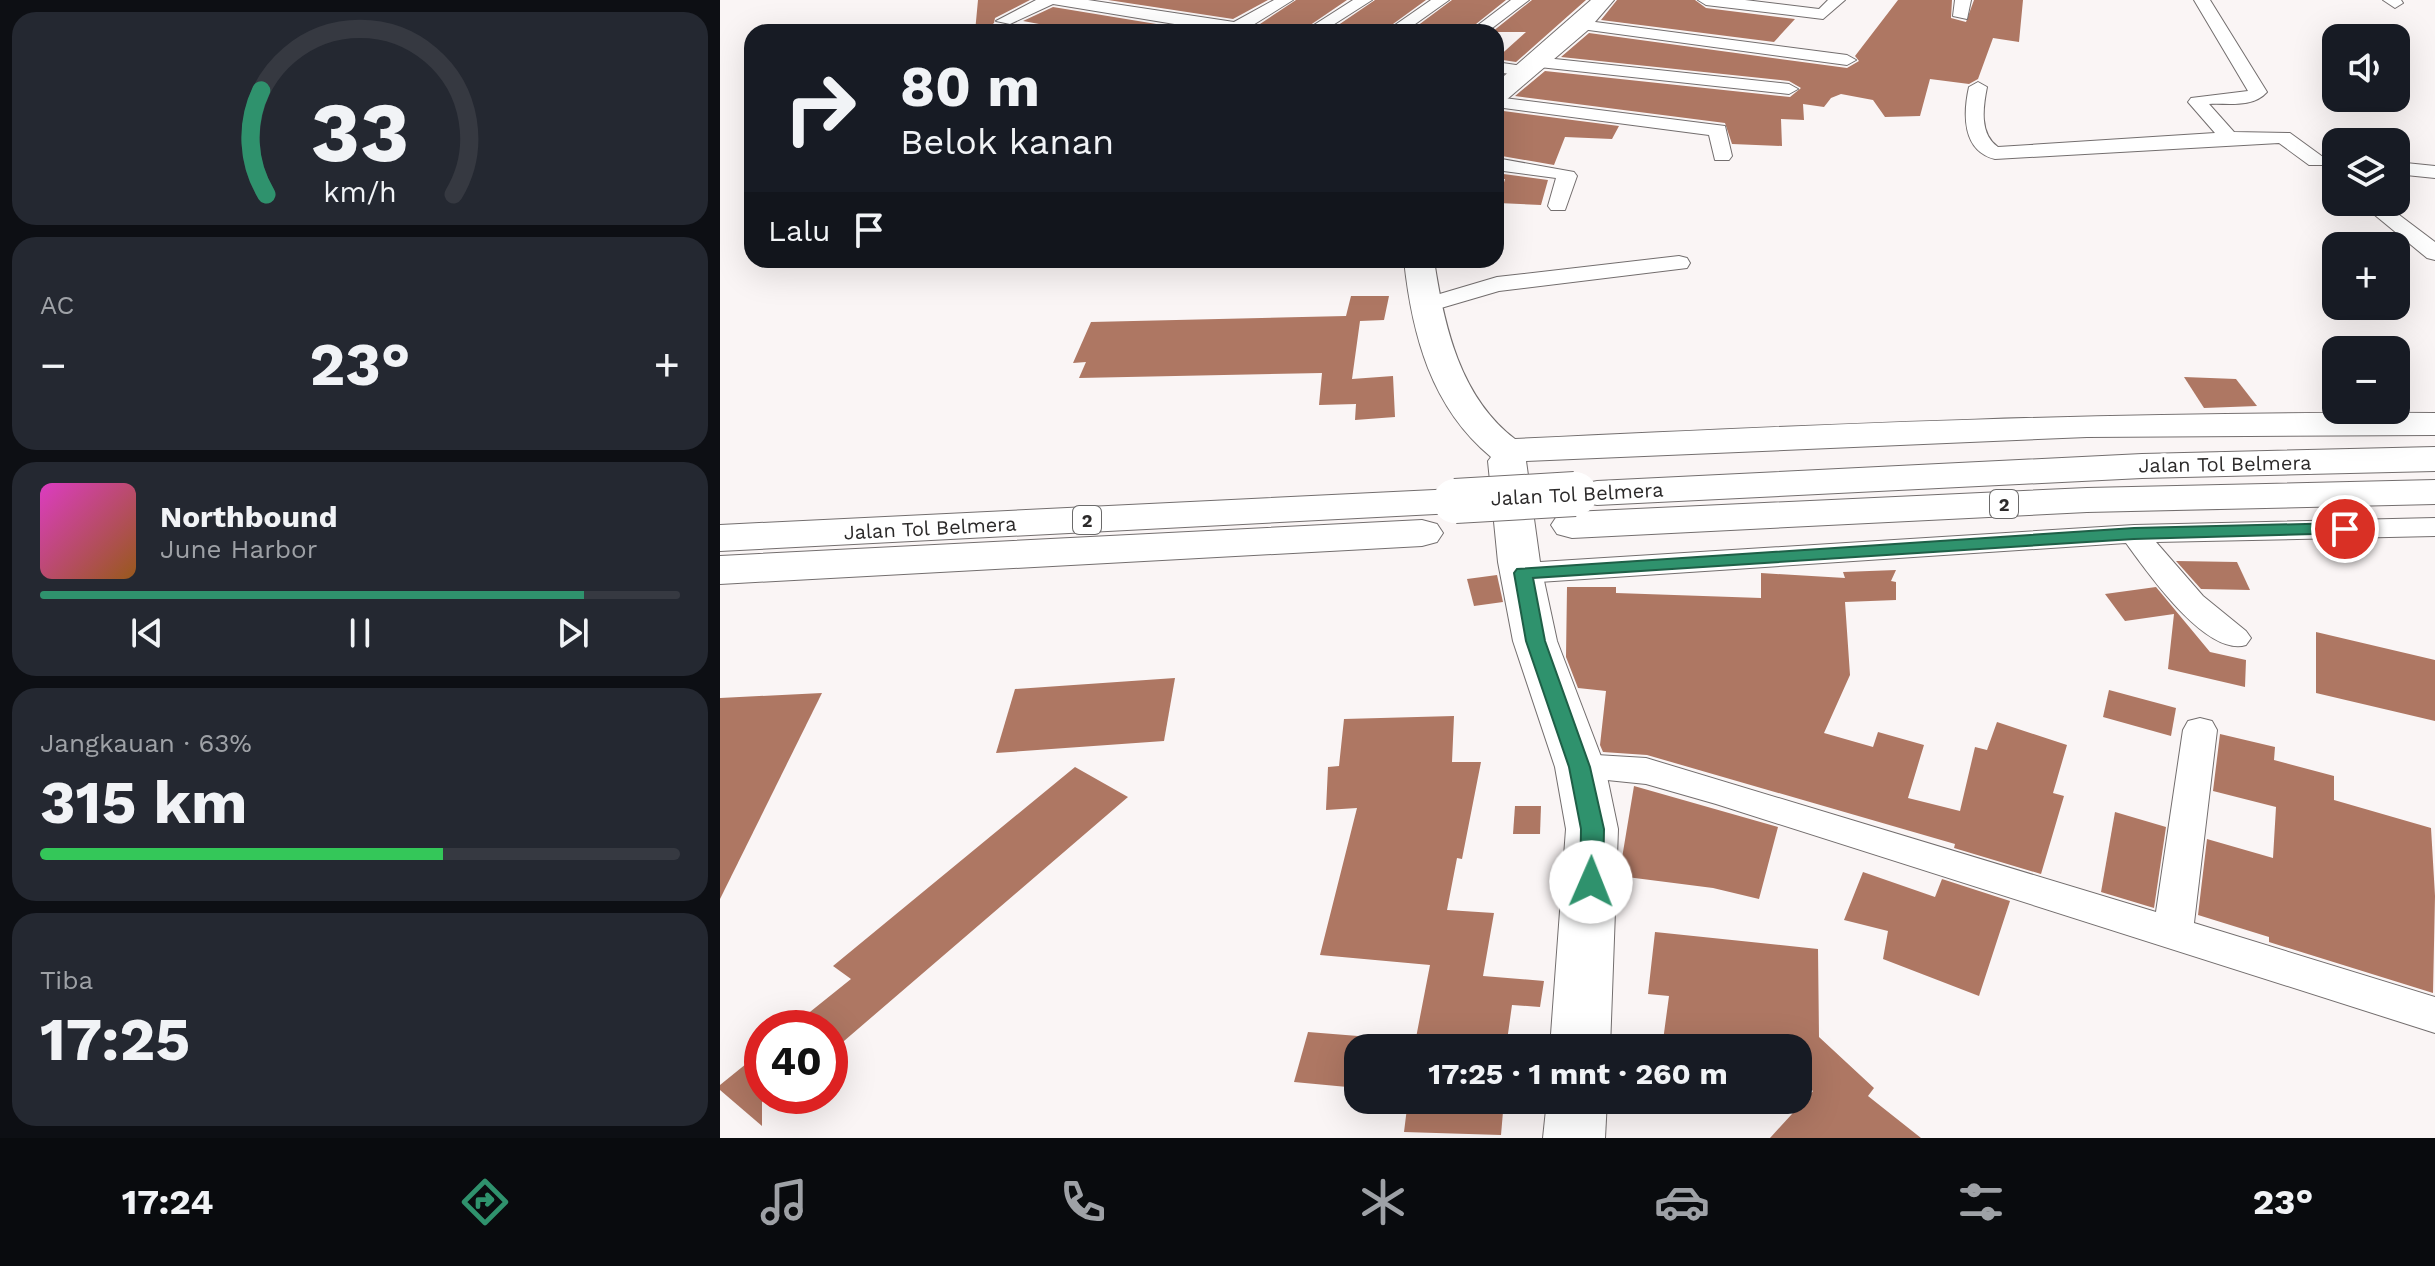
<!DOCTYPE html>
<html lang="id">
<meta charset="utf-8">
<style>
body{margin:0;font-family:"Work Sans",sans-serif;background:#242831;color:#f1f3f6;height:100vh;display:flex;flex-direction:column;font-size:30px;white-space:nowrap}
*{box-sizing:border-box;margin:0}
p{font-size:26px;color:#9ea1a6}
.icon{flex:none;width:44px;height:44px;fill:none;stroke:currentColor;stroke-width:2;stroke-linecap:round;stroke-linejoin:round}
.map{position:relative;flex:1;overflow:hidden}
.drawer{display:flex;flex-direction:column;gap:12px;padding:12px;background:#0d0f14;width:720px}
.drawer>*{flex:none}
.banner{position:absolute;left:24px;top:24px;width:760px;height:244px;border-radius:24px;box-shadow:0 8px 32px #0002;background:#171b24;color:#f1f3f6;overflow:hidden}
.tools{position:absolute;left:1602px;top:24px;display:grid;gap:16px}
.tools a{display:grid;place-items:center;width:88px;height:88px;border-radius:16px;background:#171b24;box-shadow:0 8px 32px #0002;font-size:40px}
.speed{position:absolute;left:24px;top:1010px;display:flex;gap:16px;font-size:40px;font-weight:700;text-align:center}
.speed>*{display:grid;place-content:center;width:104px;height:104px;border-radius:50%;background:#171b24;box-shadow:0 8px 32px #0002;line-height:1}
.speed .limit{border:12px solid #d22;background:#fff;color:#111}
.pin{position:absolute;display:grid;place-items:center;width:68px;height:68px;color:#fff;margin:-34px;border:4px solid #fff;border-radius:50%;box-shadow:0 2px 8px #0007}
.me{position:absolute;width:88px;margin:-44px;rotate:1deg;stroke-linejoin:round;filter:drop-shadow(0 0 6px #0008)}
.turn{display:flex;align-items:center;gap:28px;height:168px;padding:0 24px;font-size:36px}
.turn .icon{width:104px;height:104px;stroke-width:2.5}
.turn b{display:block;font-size:56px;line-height:68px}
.then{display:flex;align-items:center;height:76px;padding:0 24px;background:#0003;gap:16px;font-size:30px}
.big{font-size:60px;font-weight:700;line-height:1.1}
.drawer .tile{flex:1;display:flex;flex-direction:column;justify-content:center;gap:12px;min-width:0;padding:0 28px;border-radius:24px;background:#242831}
.drawer .dial{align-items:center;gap:0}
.dial svg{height:208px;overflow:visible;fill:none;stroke:#363941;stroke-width:7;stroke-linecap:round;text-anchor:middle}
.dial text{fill:#f1f3f6;stroke:none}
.song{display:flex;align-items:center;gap:24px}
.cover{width:96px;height:96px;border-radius:12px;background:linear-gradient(135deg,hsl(310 70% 55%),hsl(30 70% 35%))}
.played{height:8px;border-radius:4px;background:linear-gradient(90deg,#2f926d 85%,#363941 85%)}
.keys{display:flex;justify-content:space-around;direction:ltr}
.heat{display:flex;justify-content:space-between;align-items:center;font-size:44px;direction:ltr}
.charge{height:12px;border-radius:6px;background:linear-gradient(90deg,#34c759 63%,#363941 0)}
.trip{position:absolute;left:624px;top:1034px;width:468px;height:80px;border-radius:24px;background:#171b24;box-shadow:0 8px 32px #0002;font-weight:700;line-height:80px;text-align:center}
.tab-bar{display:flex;height:128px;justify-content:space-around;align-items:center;background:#090b0e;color:#9ea1a6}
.tab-bar .icon{width:56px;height:56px}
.tab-bar .current{color:#2f926d}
.tab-bar b{font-size:36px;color:#f1f3f6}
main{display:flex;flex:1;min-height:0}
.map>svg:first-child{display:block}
.building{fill:#ae7763}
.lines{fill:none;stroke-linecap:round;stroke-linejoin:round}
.street-casing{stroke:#736e6e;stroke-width:2}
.secondary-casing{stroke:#736e6e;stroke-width:2}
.highway-casing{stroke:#736e6e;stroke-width:2}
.street{fill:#fff;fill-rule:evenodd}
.secondary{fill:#fff;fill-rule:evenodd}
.highway{fill:#fff;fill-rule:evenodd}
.highway-bridge-casing{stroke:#736e6e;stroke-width:46;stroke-linecap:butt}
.highway-bridge{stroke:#fff;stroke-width:44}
.route{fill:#2f926d;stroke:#1f5f47;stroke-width:2}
.labels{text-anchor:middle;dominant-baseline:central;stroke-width:8;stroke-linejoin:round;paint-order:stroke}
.shield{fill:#fff;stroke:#6b6a6a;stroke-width:2}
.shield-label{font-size:18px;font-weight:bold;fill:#2c2a2a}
.street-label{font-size:20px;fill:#2c2a2a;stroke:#fff}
</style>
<main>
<section class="drawer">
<div class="tile dial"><svg viewBox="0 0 100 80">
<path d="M14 69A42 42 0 1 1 86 69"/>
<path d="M14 69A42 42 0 0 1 12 29" stroke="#2f926d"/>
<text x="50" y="56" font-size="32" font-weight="700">33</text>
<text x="50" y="72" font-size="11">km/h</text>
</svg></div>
<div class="tile"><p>AC</p>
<div class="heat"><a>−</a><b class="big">23°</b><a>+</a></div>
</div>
<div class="tile">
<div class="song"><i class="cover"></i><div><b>Northbound</b><p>June Harbor</p></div></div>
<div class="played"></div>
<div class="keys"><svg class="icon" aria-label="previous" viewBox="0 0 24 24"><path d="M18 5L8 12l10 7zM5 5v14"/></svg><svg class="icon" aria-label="pause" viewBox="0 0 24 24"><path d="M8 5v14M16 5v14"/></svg><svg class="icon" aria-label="next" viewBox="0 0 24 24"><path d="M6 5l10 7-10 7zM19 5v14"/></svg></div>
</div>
<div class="tile"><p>Jangkauan · 63%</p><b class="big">315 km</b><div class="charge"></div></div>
<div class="tile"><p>Tiba</p><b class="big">17:25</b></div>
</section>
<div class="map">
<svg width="1715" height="1138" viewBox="0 0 1715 1138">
<rect width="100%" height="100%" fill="#faf5f5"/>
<g class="building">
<path d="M258,0H310L275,18L274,23L263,32H255Z"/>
<path d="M388,0H548L513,19Z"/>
<path d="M576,0H627L580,32H558L540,24Z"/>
<path d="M655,0H706L662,32H608Z"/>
<path d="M732,0H786L746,32H689Z"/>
<path d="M812,0H866L796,62L776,59L806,32H772Z"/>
<path d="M897,0H975L986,8L1075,19L1054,42L881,20Z"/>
<path d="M1178,0H1232L1231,18L1246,22L1254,0H1303L1299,42L1273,38L1258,79L1249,84L1210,79L1200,116L1165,117L1153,100L1121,94L1111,98L1104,107L1083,104L1084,120L1061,119L1062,146L1012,144L1005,123L795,96L825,71L1070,97L1081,88L1069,81L841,57L869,33L1127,68L1139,61L1135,56Z"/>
<path d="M333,7L485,32H362L303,21Z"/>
<path d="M776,110L899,126L892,139L845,137L834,165L776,155Z"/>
<path d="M776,173L828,180L821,205L778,203L785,179H776Z"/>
<path d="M631,296H669L664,320L640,321L632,379L673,376L675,417L635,420L636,404L599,405L602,373L359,378L366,362L353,363L371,322L626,316Z"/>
<path d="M1464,377L1516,379L1537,406L1484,408Z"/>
<path d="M1456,561L1517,562L1530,590L1481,589Z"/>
<path d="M1176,570L1171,581L1176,582V600L1125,602L1130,675L1104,733L1153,747L1158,732L1204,745L1188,798L1240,811L1255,747L1267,750L1277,722L1347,745L1333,793L1344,796L1321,874L1234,848L1235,844L927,755L883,752L880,745L886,691L858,688L846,657L847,587H896V593L1041,598V573L1125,578L1123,572Z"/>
<path d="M777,575L783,602L754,606L747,579Z"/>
<path d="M1436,587L1490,652L1526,660L1525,687L1448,669L1454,614L1405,621L1385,594Z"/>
<path d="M1596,632L1715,660V721L1596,693Z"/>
<path d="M455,678L444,741L276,753L295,689Z"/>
<path d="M1389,690L1456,708L1451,736L1383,717Z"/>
<path d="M102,693L0,899V698Z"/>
<path d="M734,716L732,762H761L742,859L737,858L727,910L774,913L763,976L824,981L820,1007L792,1005L786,1048L695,1043L710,965L600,955L637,808L606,810L608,767L619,766L624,719Z"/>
<path d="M1500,734L1555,747L1554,760L1614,776V800L1711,828L1715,896L1713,993L1549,942V937L1478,915L1487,839L1553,858L1556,807L1493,791Z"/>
<path d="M355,767L408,797L110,1053V1028H70L131,979L113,966Z"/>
<path d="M914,786L1058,827L1039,899L993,888L899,876Z"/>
<path d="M795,806H821L820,834H793Z"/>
<path d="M1395,812L1446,827L1434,908L1381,892Z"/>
<path d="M1143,872L1215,897L1222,879L1290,901L1259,996L1163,959L1168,931L1124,920Z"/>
<path d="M935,932L1098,949L1099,1037L1154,1088L1148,1096L1201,1138H1050L1093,1091L1078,1081V1048H942L949,996L928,994Z"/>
<path d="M588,1032L638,1036V1088L574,1082Z"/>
<path d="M42,1051V1126L0,1090V1085Z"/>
<path d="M688,1100H784L781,1135L684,1132Z"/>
</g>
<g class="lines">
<defs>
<g id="street">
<path d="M316,0H368L514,22L554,0H573L533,25L555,32H503L333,4L290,24L276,21Z"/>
<path d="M633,0H652L602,32H583Z"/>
<path d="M711,0H729L684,32H665Z"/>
<path d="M791,0H809L767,32H749Z"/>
<path d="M978,0H1025L1099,9L1108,0H1125L1103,19L986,5Z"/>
<path d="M1235,0H1251L1247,19L1233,16Z"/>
<path d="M1474,0H1490L1547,92C1533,108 1509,103 1489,104L1514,132L1570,133L1603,157L1606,161L1603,165H1589L1559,143L1275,159C1242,151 1243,114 1249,87L1258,82L1267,87C1263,107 1259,134 1278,147L1495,133L1468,102L1471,98L1528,91Z"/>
<path d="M1663,0H1681L1683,3L1675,8Z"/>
<path d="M860,20L1127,55L1136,60L1127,65L854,28V22Z"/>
<path d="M816,57L1069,84L1078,89L1069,94L810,66L807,62Z"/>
<path d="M776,62L810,67L813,71L804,76L776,72Z"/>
<path d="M776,97L1005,126L1012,156L1009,160H995L989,135L776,107Z"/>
<path d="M776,158L854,172L857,176L845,210H831L828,206L836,178L776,170Z"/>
<path d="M1676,162L1715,166V178L1676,174Z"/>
<path d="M1639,202H1662L1715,242V260L1707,258Z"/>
<path d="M959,256L967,258L970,263L967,268L779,291L704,313L692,306L696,301L777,277Z"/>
<path d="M1715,518V536L1436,542L1483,596L1526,631L1531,638L1526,645C1486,657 1428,573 1406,543L803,583L792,580L788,573L792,566L803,563L1414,525Z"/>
<path d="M1480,718L1492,721L1497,730L1474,923L1715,997V1033L996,804L926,784L848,776L842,767L848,758L860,754L926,758L1436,912L1463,730L1468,721Z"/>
</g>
<g id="secondary">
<path d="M871,0H894L868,30L785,101L776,104V83Z"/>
<path d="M684,260H714C724,326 740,397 795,439C1102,424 1408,411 1715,413V435L1367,437L806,461L820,562L837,641L885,767L898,829L890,1048H830L846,829L835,767L793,641L778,562L768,461L771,457C711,407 692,335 684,260Z"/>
<path d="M827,1100H887L885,1138H823Z"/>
</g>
<g id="highway">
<path d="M1715,447V471L1422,478L877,505L862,502L856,493L862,484L877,481L1422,454Z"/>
<path d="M1715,480V504L1367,512L852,538L837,534L831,525L837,516L852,512L1367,488Z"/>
<path d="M735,489L750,492L756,501L750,510L735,513L0,551V525Z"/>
<path d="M702,520L717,524L723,533L717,542L702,546L0,584V556Z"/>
</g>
</defs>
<use href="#street" class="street-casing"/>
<use href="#secondary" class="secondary-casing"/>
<use href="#highway" class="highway-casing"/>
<use href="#street" class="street"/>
<use href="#secondary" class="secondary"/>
<use href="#highway" class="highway"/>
<defs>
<path id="highway-bridge" d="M735,501L855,494"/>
</defs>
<use href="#highway-bridge" class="highway-bridge-casing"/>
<use href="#highway-bridge" class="highway-bridge"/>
</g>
<path class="route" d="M1625,523L1634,529L1631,533L1414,539L813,578L825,641L870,767L884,829L883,882L879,889H863L860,882L861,829L849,767L806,641L794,573L797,569L1414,528Z"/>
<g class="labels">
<g class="shield">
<rect x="1270" y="490" width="28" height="28" rx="6"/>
<rect x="353" y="506" width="28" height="28" rx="6"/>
</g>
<g class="shield-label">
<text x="1284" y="504">2</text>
<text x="367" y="520">2</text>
</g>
<g class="street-label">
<text transform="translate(1505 464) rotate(-1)">Jalan Tol Belmera</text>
<text transform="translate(857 494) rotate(-3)">Jalan Tol Belmera</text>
<text transform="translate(210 528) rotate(-3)">Jalan Tol Belmera</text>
</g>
</g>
</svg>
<div class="tools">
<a><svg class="icon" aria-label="sound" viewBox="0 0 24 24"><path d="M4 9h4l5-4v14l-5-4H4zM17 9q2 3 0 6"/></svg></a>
<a><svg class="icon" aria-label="layers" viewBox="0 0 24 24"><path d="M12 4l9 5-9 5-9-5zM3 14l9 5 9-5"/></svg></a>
<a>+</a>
<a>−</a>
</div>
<div class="speed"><div class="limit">40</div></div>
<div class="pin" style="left:1625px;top:529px;background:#d93025"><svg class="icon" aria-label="arrive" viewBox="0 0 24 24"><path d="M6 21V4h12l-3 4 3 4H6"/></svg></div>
<svg class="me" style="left:871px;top:882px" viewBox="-20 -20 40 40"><circle r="19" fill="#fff"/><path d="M0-13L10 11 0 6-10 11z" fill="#2f926d"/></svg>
<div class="trip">17:25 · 1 mnt · 260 m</div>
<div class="banner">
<div class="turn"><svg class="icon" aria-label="right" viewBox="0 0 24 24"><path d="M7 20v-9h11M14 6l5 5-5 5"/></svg><div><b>80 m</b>Belok kanan</div></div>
<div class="then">Lalu<svg class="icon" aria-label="arrive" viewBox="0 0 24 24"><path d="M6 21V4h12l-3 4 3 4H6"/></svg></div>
</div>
</div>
</main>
<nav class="tab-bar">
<b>17:24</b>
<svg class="icon current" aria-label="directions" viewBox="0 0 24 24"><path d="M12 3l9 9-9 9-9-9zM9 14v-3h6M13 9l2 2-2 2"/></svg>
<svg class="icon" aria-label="music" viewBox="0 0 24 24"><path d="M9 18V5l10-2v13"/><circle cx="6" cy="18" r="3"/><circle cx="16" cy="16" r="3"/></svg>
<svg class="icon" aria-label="phone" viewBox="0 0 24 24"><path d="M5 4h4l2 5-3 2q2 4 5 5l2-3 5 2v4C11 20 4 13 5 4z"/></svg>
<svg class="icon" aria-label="climate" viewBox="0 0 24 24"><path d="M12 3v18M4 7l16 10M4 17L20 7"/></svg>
<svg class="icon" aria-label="car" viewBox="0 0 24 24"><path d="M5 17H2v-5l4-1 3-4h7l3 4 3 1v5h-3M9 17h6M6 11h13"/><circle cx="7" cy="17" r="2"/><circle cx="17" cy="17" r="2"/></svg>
<svg class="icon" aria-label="filters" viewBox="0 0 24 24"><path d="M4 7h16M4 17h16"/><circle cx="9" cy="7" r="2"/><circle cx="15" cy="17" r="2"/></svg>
<b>23°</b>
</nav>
